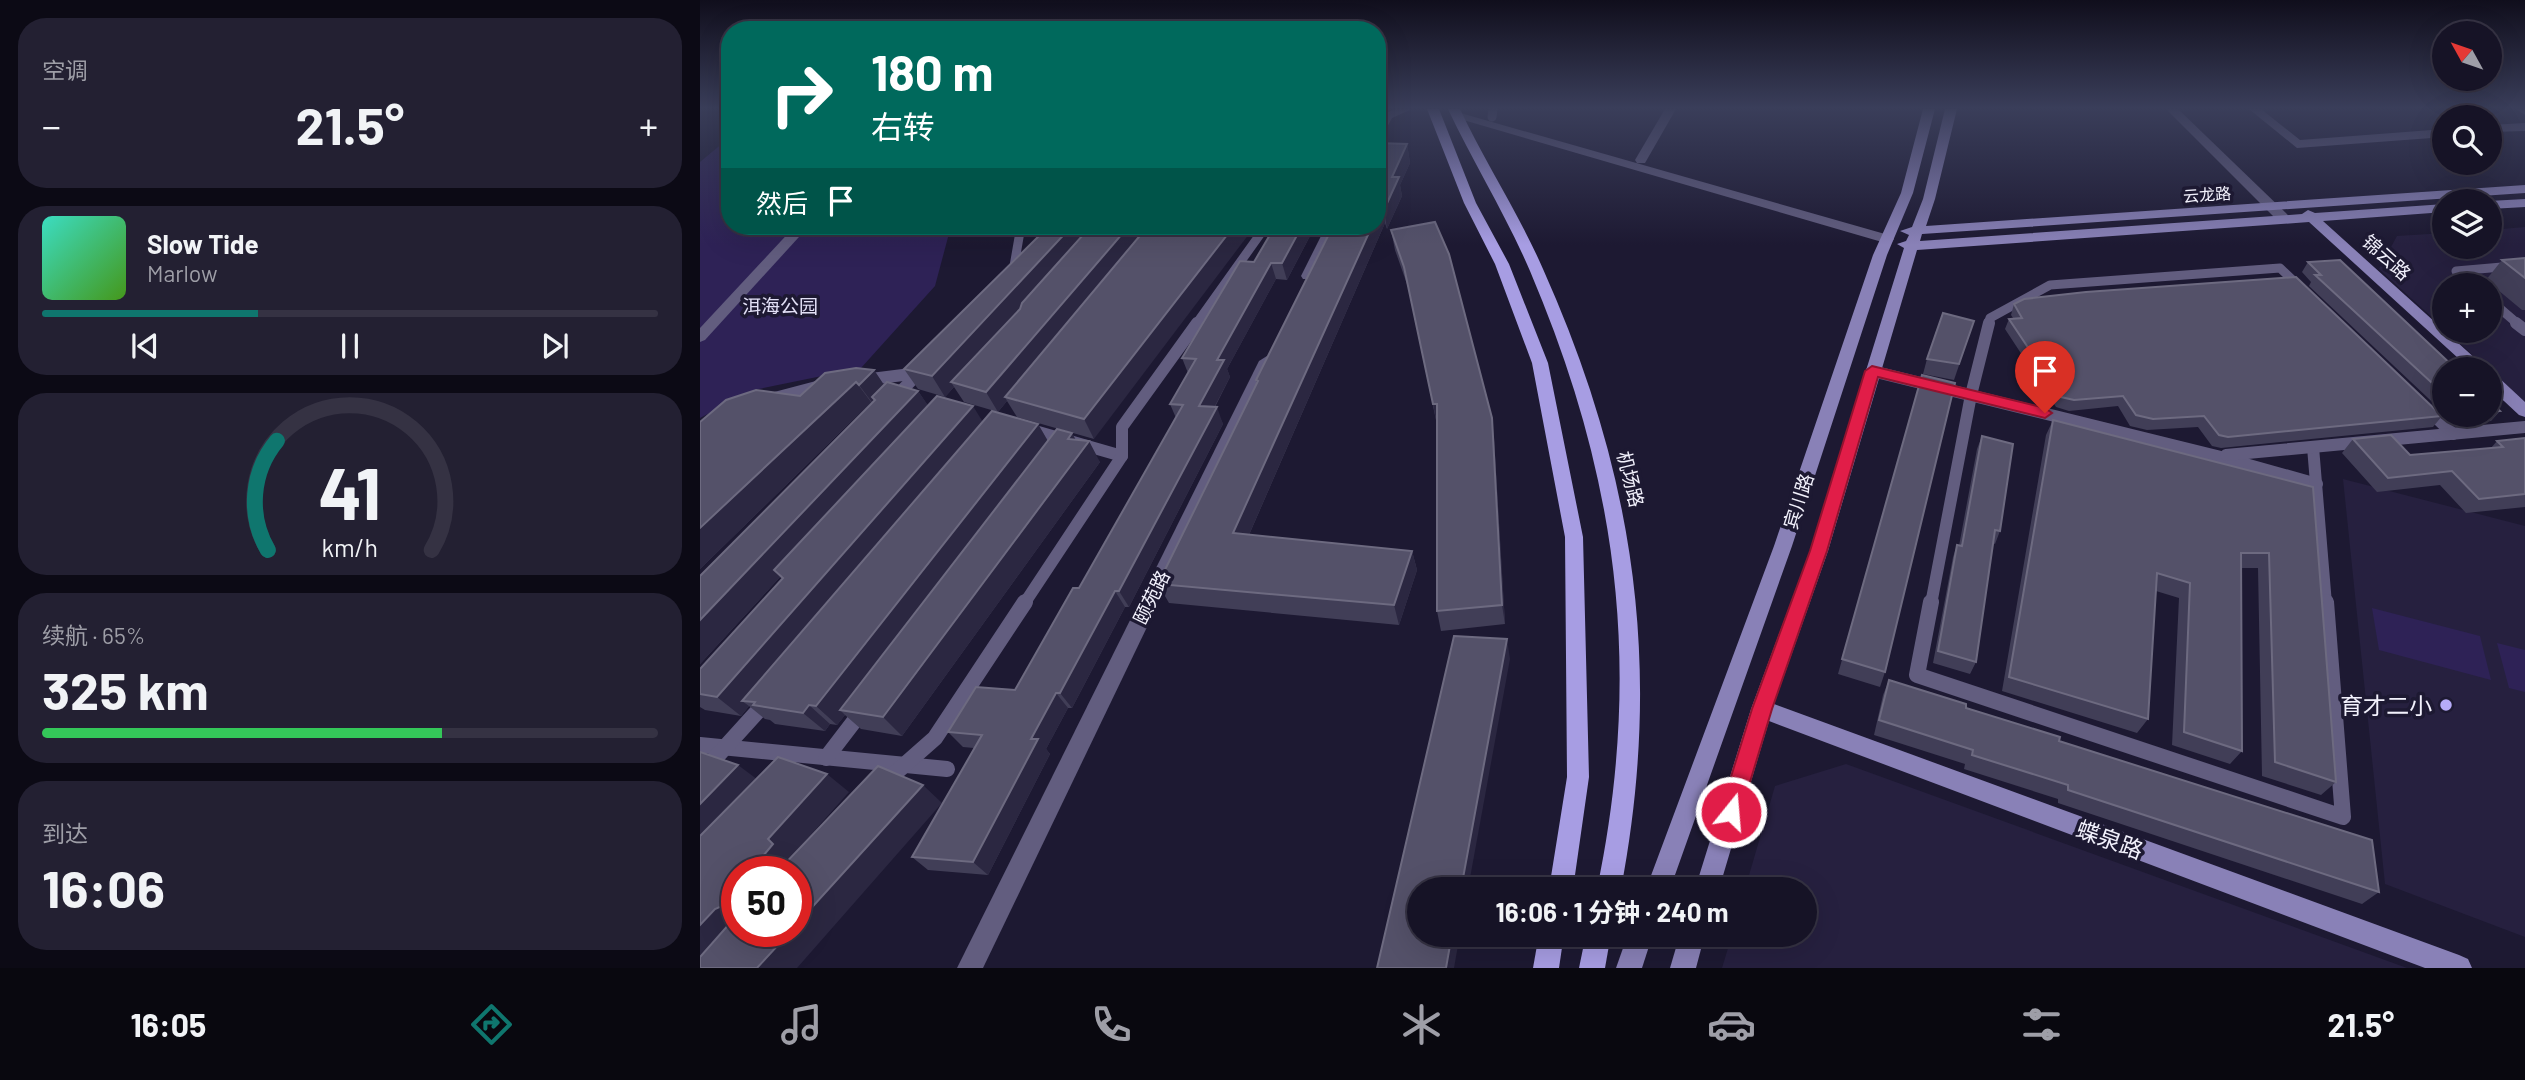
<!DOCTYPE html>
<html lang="zh">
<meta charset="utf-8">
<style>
body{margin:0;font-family:Barlow,"Noto Sans SC",sans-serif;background:#232032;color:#f1f3f6;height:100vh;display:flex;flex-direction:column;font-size:26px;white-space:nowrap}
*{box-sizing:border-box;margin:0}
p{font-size:23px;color:#9e9ea7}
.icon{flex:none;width:38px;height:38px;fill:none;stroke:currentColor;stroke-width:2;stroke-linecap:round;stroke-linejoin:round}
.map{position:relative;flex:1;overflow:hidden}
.drawer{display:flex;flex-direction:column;gap:18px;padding:18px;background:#0c0a15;width:700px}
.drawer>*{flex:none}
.banner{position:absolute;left:21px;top:21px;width:665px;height:214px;border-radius:28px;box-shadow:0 7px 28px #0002,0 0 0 2px #353243;background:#00695c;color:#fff;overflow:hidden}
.needle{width:46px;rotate:310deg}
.buttons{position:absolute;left:1732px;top:21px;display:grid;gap:14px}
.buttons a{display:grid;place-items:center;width:70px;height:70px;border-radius:50%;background:#161326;box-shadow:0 7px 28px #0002,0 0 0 2px #353243;font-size:35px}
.speed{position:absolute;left:21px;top:856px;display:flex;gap:14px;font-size:35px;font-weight:700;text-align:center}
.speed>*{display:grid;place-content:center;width:91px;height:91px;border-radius:50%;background:#161326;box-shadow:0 7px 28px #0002,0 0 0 2px #353243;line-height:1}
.speed .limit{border:10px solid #d22;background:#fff;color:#111}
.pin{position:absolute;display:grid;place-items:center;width:60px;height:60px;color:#fff;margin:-72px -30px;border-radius:50% 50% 50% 0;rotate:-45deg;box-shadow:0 0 7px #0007}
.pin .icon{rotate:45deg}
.me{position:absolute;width:77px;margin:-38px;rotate:17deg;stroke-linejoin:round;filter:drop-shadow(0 0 5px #0008)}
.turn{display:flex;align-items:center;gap:24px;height:147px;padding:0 35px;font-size:32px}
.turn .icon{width:91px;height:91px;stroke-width:2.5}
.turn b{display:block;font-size:49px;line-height:60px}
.then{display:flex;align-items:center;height:66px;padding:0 35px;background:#0003;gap:14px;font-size:26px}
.big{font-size:52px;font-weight:700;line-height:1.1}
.drawer .widget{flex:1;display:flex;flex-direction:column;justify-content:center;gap:10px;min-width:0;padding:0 24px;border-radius:28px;background:#232032}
.drawer .dial{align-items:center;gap:0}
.dial svg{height:182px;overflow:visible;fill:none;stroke:#353243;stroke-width:7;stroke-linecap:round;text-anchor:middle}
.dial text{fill:#f1f3f6;stroke:none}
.song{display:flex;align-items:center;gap:21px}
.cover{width:84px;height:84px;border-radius:10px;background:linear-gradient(135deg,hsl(170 70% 55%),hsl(100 70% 35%))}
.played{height:7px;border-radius:4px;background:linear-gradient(90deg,#0f766e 35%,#353243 35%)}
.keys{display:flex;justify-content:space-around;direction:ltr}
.heat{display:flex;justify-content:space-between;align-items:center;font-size:38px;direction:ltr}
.charge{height:10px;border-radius:5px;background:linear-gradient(90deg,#34c759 65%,#353243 0)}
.trip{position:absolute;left:707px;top:877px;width:410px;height:70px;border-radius:35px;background:#161326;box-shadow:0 7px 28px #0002,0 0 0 2px #353243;font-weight:700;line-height:70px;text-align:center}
.dock{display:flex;height:112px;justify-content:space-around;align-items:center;background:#09080f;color:#9e9ea7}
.dock .icon{width:49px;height:49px}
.dock .on{color:#0f766e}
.dock b{font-size:32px;color:#f1f3f6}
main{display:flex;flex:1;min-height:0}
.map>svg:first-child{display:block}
.built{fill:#26203f}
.green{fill:#2e2256}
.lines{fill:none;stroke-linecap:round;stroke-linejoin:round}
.lane-far2{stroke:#625d7f;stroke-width:9}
.lane-far1{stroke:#625d7f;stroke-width:12}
.lane{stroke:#625d7f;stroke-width:16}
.street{fill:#625d7f;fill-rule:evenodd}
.secondary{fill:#8981b7;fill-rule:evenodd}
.primary{fill:#a79de3;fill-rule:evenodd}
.wall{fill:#413e57}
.shaded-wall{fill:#2b2741}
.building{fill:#545169;stroke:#6d6a80;stroke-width:2}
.route{fill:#e11d48;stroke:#92132f;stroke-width:2}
.poi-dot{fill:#b6abf8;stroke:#1d1932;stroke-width:2.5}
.labels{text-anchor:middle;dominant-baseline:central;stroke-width:7;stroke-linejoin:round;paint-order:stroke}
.far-street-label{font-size:16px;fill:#f2f1fc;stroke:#1d1932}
.street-label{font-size:19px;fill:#f2f1fc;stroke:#1d1932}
.park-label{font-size:19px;fill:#e2e0f6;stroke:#1d1932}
.near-poi-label{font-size:23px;fill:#f2f1fc;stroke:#1d1932;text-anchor:end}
.near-street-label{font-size:23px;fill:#f2f1fc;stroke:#1d1932}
</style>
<main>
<section class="drawer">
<div class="widget"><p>空调</p>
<div class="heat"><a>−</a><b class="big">21.5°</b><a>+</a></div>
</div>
<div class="widget">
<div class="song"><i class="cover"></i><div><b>Slow Tide</b><p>Marlow</p></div></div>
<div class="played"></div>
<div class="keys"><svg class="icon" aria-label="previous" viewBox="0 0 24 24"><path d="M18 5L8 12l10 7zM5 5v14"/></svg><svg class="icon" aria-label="pause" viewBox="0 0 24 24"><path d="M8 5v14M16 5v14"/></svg><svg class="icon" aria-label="next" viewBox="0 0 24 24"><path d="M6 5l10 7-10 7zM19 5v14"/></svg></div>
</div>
<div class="widget dial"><svg viewBox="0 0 100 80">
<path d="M14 69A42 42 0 1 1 86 69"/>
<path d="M14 69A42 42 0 0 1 18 21" stroke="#0f766e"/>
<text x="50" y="56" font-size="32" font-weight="700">41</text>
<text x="50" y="72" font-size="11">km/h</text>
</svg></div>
<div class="widget"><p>续航 · 65%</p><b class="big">325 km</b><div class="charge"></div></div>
<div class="widget"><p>到达</p><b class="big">16:06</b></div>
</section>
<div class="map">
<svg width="1825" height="968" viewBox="0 0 1825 968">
<rect width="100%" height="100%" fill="#1d1932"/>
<g class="built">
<path d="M1825,227V402L1746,331H1790V285H1745V329L1679,269L1697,236L1745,233V247H1790V230Z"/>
<path d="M1643,479L1825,526V937L1685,884Z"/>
<path d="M1146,764L1707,968H1022L1032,935L1104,934V889H1045L1075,786Z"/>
</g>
<g class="green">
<path d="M30,137V226H251L235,286L161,368L54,390L0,418V162Z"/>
<path d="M1672,608L1780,636L1791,680L1679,650Z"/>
<path d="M1797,643L1825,650V692L1809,688Z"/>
</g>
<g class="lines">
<g class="lane-far2">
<path d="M792,117L793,109"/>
<path d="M593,228L631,230"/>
<path d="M313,272L321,226"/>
<path d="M1773,285L1756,271L1825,265"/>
<path d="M1790,300L1818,324"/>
<path d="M496,324L566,226"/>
<path d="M1288,324L1290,318L1350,285L1580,268L1600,287"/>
</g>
<g class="lane-far1">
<path d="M1816,323L1825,330"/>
<path d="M1172,371L1517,456L1617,484"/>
<path d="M163,380L219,373"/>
<path d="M71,399L124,385"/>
<path d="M193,399L222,370"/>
<path d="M1727,409L1753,434"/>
<path d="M328,429L422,456"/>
<path d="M1613,447L1626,604"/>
<path d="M1526,455L1825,427"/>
<path d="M324,604L422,456V427L497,323"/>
<path d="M1231,604L1271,395L1289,323"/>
</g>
<g class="lane">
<path d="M1231,602L1217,675L1643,817L1626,602"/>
<path d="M0,745L247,769"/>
<path d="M126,758L162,711"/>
<path d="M0,775L66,702"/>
<path d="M184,783L235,738L325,602"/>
</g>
<g class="street">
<path d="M695,109H712L692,118L681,138H677C677,122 679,115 695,109Z"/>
<path d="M965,109H976L945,163H937L935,160Z"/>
<path d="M1466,109H1478L1590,217V223H1580Z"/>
<path d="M1549,109H1561L1600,140L1745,129V137L1597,148Z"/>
<path d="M1816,109H1825V115Z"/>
<path d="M757,112L1192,236L1194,239L1192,242H1182L753,117V113Z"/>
<path d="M1825,123V131L1790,132V125Z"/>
<path d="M95,226H109L5,340L0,342V328Z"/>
<path d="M626,226H640L613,279H603L601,276Z"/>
<path d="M567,356L575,361L283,968H257L559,361Z"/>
</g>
<g class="secondary">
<path d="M1223,109H1235L1213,193L1187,255L1092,546L970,889H946L1074,546L1173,255L1201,193Z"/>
<path d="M1245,109H1257L1235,199L1226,226L1825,185V193L1222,234L1220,241L1602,214L1608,210L1615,213L1745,204V212L1623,221L1787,369H1770L1609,222L1217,250L1128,551L1074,704L1759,955L1768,959L1772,968H1725L1069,721L1019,889H995L1051,709L1110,551L1204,248L1197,244L1206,241L1209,235L1200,231L1212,227L1223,199Z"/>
<path d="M1825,199V207L1790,209L1789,201Z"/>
<path d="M1790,374L1796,375L1825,402V417L1819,415L1790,388Z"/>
<path d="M928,934H953L942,968H916Z"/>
<path d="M980,934H1005L996,968H970Z"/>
</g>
<g class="primary">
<path d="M727,109H739L776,203L809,264L848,363L883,537L889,777L873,889H849L867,777L865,537L832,363L795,264L764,203Z"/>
<path d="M748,109H760C786,164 819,214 843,269C935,475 963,667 921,889H897C943,668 918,478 830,271C806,215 774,164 748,109Z"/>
<path d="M839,934H864L859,968H833Z"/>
<path d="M886,934H911L905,968H879Z"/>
</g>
</g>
<g class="wall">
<path d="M677,143L707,144L710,163L700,185L702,196L687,229L685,223L549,535L712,551L717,570L699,625L469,603L458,584L557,384L556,380L677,226Z"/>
<path d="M349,226L394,439L317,417L307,401L298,412L264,402L254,387L245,397L218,389L204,369Z"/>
<path d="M691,230L794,438L805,624L741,631L737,611V425L708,287L695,250Z"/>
<path d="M610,236L587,280L576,279L527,369L530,377L515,407L523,424L429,607H425L372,708H368L346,749L350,754L288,875L228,870L212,857L274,748L263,747L248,732L315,690L379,588L476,418L470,404L488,373L482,358L554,262Z"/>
<path d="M1825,258V310H1822L1786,280L1802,260Z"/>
<path d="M1608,262L1745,369V414L1609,286L1611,282L1602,272Z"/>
<path d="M1314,304L1742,416L1733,427L1521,448L1512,446L1498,427L1447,430L1430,426L1418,406L1369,411L1356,407L1305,329L1309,319L1313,318L1311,315Z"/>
<path d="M1274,321L1254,380L1223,374L1227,359Z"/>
<path d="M174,370L184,385L218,391L228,406L283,422L338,424L348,441L375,440L400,462L202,736L161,729L145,715L137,725L130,724L125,731L75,724L70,720L65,719L49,706L41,716L5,710L0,707V669L82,579L80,577L0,664V576L172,403L171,402L0,569V422L100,396Z"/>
<path d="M1222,375L1185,672L1180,687L1138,674Z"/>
<path d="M1790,401L1800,411L1791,421L1756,425L1745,415H1790Z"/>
<path d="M1353,420L1613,487L1636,782L1621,795L1562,776L1558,568H1541L1542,751L1530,764L1472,745L1479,598L1456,591L1448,719L1437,733L1302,691L1346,435Z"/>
<path d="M1282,436L1300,531L1295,544L1293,543L1276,662L1270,674L1233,663L1253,557L1257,545L1259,546L1277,449Z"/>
<path d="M1825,438V507L1766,513L1740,485L1677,492L1642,453L1653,439L1710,455L1791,448L1797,441Z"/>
<path d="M1189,680L1359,741L1679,892L1662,904L1358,803V799L1264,769L1265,764L1174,735L1183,695Z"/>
</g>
<g class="shaded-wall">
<path d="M707,144L710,163L700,185L702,196L687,229L684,210L692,177Z"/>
<path d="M682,204L685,223L541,553L533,533L672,226H677V213Z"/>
<path d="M372,226H398L251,382L254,387L245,397L232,376Z"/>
<path d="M429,226H453L305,397L307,401L298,412L286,392Z"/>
<path d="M534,226H555L394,439L384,419Z"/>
<path d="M602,226H607L610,236L587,280L582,263Z"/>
<path d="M571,263L576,279L527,369L530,377L506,423L499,406L517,360Z"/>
<path d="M174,370L188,391L172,397L176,403L174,405L159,385Z"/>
<path d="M156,382L171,402L0,569V528Z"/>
<path d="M218,391L232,411L74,570L80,577L0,664V620Z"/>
<path d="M733,404H737V425Z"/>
<path d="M273,406L286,427L42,701L49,706L41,716L17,697Z"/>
<path d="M517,407L523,424L429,607L419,591Z"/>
<path d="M792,418L794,438L805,624L802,605Z"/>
<path d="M338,424L350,445L140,710L145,715L137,725L116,706Z"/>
<path d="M372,433L382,451L389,441L400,462L202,736L183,717Z"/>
<path d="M712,551L717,570L699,625L694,605Z"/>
<path d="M415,591L425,607L372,708L360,693Z"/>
<path d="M807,639L810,659L768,889H761Z"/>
<path d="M356,693L368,708L346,749L350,754L288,875L273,862L331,739Z"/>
<path d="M109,705L130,724L125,731L103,713Z"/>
<path d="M38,765L62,783L0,850V804Z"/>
<path d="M127,774L149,792L92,856L89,872H68L61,865L68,839Z"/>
<path d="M223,785L242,803L97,968H57L91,931H96V925Z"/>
<path d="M24,905L37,912L9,968H0V925L15,909Z"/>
<path d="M752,934H760L754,968H746Z"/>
</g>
<g class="building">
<path d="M677,143L707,144L692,177H699L684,210L682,204L677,213Z"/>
<path d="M735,222L749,254L792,418L802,605L737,611V404H733L704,267L691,230Z"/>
<path d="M349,226H372L232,376L204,369Z"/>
<path d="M391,226H429L286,392L251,382L320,309L322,303Z"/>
<path d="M448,226H534L384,419L305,397Z"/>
<path d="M575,226H602L582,263H571L517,360H524L499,406L517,407L419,591H415L360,693H356L331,739H338L273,862L212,857L282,735L248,732L276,687L315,690L373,588H379L483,405L470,404L496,359L482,358L540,261L554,262Z"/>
<path d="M633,226H672L533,533L712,551L694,605L458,584L558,381L556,380Z"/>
<path d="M1825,258V278L1802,260Z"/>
<path d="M1640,260L1756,369H1745V395L1615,275H1621L1608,262Z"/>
<path d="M1596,277L1742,416L1528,437L1519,435L1504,416L1453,419L1436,415L1423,396L1374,400L1361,397L1309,319L1322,318L1314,304L1324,299L1386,292Z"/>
<path d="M1243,313L1274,321L1259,364L1227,359Z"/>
<path d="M156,368L174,370L159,385L156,382L0,528V422L26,400L56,390L100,396L125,373Z"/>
<path d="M1222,375L1255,383L1185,672L1142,659Z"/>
<path d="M187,382L218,391L0,620V576L175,400L172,397Z"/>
<path d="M237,396L273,406L17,697L0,694V669L83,578L74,570Z"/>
<path d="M1790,401L1800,411L1790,412Z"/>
<path d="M292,411L338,424L116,706L109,705L103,713L53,705L55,702L42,701Z"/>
<path d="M1353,420L1613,487L1636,782L1575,762L1569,553H1541L1542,751L1484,732L1490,583L1457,573L1448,719L1309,677Z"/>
<path d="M357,429L372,433L368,439L389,441L183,717L140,710Z"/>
<path d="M1691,435L1710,455L1803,447L1797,441L1825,438V494L1779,499L1752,471L1688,478L1653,439Z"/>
<path d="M1282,436L1313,444L1300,531L1295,530L1276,662L1238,651L1257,545L1262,546Z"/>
<path d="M754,636L807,639L761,889H719V934H752L746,968H677Z"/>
<path d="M1189,680L1266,704V708L1360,737L1359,741L1672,840L1679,892L1368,790V785L1272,755L1273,750L1179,720Z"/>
<path d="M0,752L38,765L0,804Z"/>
<path d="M78,757L127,774L68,839L73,844L63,856L61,865L68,872H37V931H91L57,968H0V957L31,922L33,917L30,908L24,905L15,909L0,925V836Z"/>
<path d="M178,766L223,785L96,925V872H74L79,870Z"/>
</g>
<linearGradient id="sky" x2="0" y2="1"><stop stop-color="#100e1c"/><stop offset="0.44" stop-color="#3a3e5a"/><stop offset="1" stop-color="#3a3e5a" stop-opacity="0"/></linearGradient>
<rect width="1825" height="245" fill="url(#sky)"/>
<path class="route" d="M1172,366L1345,408L1352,413L1345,418L1178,377L1127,551L1072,709L1041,812L1038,819L1031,822L1023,819L1020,812L1052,709L1110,551L1165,371Z"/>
<circle class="poi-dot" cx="1746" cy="705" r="7"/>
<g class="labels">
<g class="far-street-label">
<text transform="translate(1507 194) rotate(-4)">云龙路</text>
</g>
<g class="street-label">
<text transform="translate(1687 257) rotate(42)">锦云路</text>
<text transform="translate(931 479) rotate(76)">机场路</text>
<text transform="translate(1098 501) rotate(-72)">宾川路</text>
<text transform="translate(451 597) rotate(-64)">颐苑路</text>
</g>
<g class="park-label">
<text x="80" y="305">洱海公园</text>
</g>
<g class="near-poi-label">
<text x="1732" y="705">育才二小</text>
</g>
<g class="near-street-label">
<text transform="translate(1410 839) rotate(20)">蝶泉路</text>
</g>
</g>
</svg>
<div class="buttons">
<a><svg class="needle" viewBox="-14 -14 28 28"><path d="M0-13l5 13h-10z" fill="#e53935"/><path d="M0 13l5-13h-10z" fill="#9e9ea7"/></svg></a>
<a><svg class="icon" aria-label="search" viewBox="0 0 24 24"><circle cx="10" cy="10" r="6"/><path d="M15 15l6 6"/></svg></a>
<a><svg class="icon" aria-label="layers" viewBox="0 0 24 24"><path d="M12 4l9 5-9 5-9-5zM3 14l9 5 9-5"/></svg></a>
<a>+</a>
<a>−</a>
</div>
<div class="speed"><div class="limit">50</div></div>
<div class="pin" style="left:1345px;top:413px;background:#d93025"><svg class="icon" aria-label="arrive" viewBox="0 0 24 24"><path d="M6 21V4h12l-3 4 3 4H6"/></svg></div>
<svg class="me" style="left:1031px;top:812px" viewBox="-20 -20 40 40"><circle r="17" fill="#e11d48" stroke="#fff" stroke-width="3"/><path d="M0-11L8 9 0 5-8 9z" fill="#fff"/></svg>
<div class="trip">16:06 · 1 分钟 · 240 m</div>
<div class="banner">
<div class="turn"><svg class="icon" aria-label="right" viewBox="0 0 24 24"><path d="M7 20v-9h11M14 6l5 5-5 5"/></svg><div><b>180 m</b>右转</div></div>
<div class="then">然后<svg class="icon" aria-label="arrive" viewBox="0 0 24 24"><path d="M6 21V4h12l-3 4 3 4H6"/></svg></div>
</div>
</div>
</main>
<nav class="dock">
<b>16:05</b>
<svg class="icon on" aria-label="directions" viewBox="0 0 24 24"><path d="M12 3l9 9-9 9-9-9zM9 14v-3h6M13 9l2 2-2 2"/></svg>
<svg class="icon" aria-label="music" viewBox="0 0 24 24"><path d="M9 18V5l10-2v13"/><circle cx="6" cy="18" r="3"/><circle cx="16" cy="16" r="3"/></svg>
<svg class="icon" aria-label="phone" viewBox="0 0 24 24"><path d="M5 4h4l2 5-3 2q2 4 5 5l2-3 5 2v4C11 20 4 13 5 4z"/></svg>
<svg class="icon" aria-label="climate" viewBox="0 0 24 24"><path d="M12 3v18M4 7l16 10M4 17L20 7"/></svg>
<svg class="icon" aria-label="car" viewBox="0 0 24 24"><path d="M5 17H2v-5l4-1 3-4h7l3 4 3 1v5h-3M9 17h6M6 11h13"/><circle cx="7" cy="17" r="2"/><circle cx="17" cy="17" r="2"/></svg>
<svg class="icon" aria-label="filters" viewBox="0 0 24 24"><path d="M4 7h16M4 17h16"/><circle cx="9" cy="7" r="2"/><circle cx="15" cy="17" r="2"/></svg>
<b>21.5°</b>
</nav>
